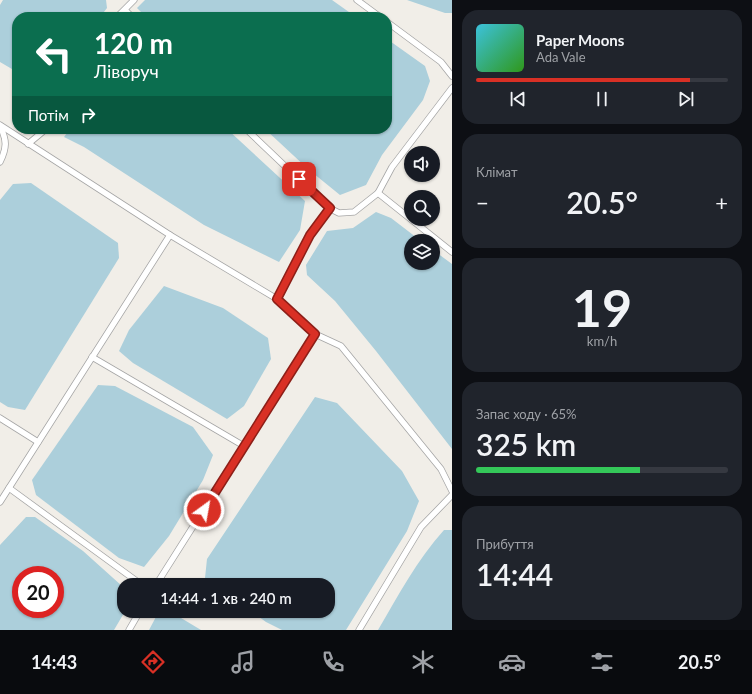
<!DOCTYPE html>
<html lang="uk">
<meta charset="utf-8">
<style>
body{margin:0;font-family:Lato,sans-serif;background:#20242c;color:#f1f3f6;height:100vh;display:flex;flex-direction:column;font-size:15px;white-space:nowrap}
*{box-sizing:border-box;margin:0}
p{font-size:13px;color:#9ea1a6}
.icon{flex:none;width:22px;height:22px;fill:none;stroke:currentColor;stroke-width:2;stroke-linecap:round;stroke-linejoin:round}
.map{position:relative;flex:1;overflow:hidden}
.side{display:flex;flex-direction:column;gap:10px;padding:10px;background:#0d0f14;width:300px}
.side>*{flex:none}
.hud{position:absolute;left:12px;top:12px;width:380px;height:122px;border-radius:16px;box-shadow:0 1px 3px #0004;background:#0b6e4f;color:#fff;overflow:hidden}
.tools{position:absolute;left:404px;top:146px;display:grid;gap:8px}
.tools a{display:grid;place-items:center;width:36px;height:36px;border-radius:50%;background:#171b24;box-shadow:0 1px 3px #0004;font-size:20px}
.speed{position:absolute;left:12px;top:566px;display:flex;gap:8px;font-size:20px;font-weight:700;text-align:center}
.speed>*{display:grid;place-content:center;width:52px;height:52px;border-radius:50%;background:#171b24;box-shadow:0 1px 3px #0004;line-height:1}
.speed .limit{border:6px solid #d22;background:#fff;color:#111}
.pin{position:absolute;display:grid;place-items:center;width:34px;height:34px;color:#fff;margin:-17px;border-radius:8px;box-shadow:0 2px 6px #0006}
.me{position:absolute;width:44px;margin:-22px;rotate:32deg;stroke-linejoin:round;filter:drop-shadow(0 0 3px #0008)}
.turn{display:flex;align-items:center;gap:14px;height:84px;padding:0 16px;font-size:18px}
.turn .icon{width:52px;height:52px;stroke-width:2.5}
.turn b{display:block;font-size:28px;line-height:34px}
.then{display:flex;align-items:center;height:38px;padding:0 16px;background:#0003;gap:8px;font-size:15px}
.big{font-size:30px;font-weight:600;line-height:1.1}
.side .tile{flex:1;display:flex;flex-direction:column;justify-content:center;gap:6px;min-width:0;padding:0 14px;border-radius:16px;background:#20242c}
.side .dial{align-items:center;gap:0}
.dial b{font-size:52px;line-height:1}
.song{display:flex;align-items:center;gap:12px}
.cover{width:48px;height:48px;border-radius:6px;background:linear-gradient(135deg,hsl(190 70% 55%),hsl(110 70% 35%))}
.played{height:4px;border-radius:2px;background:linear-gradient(90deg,#d93025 85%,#363941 85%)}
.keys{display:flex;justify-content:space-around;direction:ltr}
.heat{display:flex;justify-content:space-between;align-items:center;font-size:22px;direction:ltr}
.charge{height:6px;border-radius:3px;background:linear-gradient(90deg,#34c759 65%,#363941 0)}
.trip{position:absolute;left:117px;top:578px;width:218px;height:40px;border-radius:16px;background:#171b24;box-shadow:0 1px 3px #0004;font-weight:600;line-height:40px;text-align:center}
.tab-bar{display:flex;height:64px;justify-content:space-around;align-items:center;background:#090b0e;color:#9ea1a6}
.tab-bar .icon{width:28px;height:28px}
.tab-bar .current{color:#d93025}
.tab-bar b{font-size:18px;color:#f1f3f6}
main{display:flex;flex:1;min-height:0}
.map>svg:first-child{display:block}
.water{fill:#accfdb;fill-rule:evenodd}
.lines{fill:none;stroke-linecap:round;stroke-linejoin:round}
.lane-casing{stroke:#a5a5a5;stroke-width:7}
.lane{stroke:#fff;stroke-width:5.5}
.route-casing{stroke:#8d1f18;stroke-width:10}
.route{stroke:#d93025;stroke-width:7}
</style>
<main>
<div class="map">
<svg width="452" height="630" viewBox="0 0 452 630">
<rect width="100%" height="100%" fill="#f1eee8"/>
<g class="water">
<path d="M3,0H106L107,8L100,17H17V72L0,62V5Z"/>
<path d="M145,0H332L356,17H146L137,8Z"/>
<path d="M407,0H452V13H445Z"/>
<path d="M387,39L425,66L430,81L423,100L382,155L366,185L340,195L308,169L265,129H387Z"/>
<path d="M70,129H227L305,201L300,230L279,262L204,225L84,147L64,137Z"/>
<path d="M31,183L118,243L119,258L25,410L8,407L0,402V200L13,184Z"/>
<path d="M376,212L391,218L421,241H411V263H433V250L452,264V449L376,351L335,301L307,275L306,265L327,231L353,228Z"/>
<path d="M164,286L223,308L268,338L271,359L244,406L227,419L133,363L119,351L129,330Z"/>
<path d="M98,385L115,386L193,427L213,455L203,480L169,536L144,567L119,558L36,495L32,480Z"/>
<path d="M315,397L337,403L402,471L419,501L407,531L346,630H282L266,622L251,611H328V585H215L205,578L207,559Z"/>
<path d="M26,517H35L83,551L122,586L124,613L114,630H0V545ZM21,575H55V609H21Z"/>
<path d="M444,530H452V630H378C398,596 417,560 444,530Z"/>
<path d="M171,612L201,630H149L157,615Z"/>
</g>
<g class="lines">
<defs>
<g id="lane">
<path d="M357,0L380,17"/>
<path d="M125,10L132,17"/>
<path d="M117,17L134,0"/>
<path d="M387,22L441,62L452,76"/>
<path d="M0,125L170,235L277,299L315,334L341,346L441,469L452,491"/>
<path d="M246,129L329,208L339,213L354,212L378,193L392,167L452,88"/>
<path d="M28,144L46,129"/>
<path d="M0,162C7,148 7,140 0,126"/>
<path d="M378,193L452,252"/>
<path d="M277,299L310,235L329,208"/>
<path d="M92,357L244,446"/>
<path d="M0,418L38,442"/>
<path d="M9,488L142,585"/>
<path d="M0,502L170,235"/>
<path d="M156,585L315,334"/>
<path d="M129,630L140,611"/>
<path d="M359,630L421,527L452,495"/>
</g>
</defs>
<use href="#lane" class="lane-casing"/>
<use href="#lane" class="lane"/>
</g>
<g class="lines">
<defs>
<path id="route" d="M204,510L315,334L277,299L310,235L330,208L299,179"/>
</defs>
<use href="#route" class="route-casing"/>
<use href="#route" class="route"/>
</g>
</svg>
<div class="tools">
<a><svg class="icon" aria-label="sound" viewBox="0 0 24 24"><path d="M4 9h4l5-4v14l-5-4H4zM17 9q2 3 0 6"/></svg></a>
<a><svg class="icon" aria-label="search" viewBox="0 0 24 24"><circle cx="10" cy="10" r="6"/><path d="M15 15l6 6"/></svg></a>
<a><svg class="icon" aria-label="layers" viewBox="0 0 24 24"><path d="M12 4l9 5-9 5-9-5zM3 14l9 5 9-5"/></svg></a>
</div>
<div class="speed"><div class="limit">20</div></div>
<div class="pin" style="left:299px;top:179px;background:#d93025"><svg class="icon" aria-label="arrive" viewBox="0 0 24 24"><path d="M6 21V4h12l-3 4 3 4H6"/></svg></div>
<svg class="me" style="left:204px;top:510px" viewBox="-20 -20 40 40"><circle r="17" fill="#d93025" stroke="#fff" stroke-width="3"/><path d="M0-11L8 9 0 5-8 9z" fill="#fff"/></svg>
<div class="trip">14:44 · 1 хв · 240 m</div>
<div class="hud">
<div class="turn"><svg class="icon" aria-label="left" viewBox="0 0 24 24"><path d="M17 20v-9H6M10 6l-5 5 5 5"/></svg><div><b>120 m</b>Ліворуч</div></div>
<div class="then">Потім<svg class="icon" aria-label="right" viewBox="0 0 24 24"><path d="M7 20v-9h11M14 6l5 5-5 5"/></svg></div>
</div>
</div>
<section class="side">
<div class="tile">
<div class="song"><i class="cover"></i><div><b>Paper Moons</b><p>Ada Vale</p></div></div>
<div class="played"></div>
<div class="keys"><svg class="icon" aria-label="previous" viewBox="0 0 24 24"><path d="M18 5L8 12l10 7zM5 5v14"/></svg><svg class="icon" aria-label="pause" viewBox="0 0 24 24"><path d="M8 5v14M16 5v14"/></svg><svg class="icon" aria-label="next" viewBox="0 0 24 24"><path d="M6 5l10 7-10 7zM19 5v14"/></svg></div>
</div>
<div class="tile"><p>Клімат</p>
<div class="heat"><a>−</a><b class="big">20.5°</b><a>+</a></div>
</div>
<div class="tile dial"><b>19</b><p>km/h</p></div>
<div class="tile"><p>Запас ходу · 65%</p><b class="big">325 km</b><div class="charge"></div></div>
<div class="tile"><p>Прибуття</p><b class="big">14:44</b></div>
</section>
</main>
<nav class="tab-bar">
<b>14:43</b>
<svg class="icon current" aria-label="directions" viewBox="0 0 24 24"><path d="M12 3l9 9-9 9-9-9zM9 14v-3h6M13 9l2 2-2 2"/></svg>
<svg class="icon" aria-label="music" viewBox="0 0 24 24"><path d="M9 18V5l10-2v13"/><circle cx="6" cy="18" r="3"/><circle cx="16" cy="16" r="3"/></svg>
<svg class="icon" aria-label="phone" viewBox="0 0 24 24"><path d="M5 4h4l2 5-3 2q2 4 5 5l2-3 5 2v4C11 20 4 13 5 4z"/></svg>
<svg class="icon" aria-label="climate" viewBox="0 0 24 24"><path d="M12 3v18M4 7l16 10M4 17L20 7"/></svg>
<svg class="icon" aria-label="car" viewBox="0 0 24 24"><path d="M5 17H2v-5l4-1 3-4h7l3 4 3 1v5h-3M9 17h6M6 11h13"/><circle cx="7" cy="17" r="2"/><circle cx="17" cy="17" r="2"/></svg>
<svg class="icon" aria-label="filters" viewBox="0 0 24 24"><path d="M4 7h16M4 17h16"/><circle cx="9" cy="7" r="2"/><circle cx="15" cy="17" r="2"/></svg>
<b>20.5°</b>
</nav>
